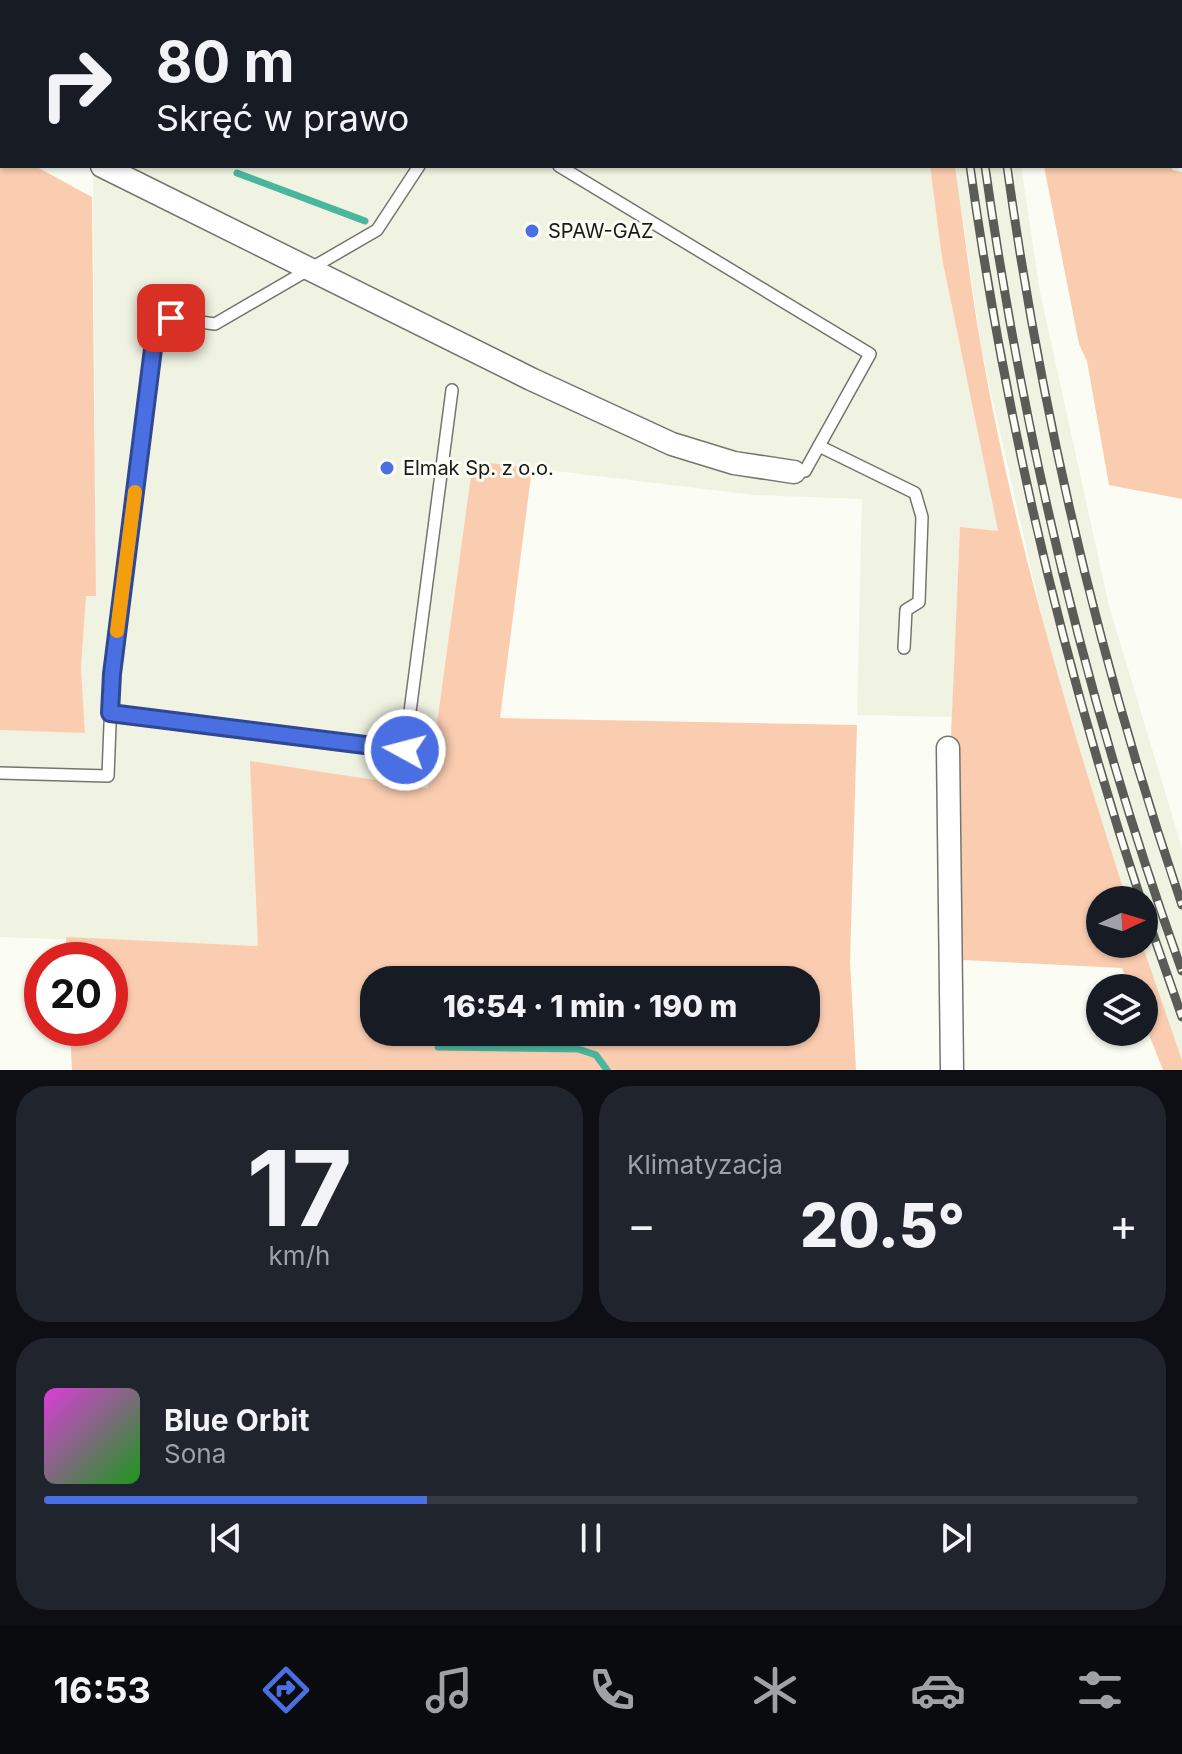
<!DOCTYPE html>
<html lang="pl">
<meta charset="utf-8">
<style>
body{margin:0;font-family:Inter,sans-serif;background:#20242c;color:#f1f3f6;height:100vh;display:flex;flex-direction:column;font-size:30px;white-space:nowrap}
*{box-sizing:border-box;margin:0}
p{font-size:26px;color:#9ea1a6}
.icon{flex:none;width:44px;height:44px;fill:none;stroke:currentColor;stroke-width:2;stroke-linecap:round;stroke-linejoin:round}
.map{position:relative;height:1070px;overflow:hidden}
.details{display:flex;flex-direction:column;gap:16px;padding:16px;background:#0d0f14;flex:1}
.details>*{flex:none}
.banner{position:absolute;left:0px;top:0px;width:1182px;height:168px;box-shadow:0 2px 6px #0004;background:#171b24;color:#f1f3f6;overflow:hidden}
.needle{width:52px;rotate:86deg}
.fabs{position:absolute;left:1086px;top:886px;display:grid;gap:16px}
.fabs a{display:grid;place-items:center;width:72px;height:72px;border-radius:50%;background:#171b24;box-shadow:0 2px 6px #0004;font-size:40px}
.speed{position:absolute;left:24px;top:942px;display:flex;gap:16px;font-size:40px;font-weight:700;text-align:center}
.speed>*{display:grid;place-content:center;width:104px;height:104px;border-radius:50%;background:#171b24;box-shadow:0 2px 6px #0004;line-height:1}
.speed .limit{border:12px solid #d22;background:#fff;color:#111}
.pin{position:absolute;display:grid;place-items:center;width:68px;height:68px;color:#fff;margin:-34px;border-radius:16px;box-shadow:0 4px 12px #0006}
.me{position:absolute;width:88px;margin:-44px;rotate:277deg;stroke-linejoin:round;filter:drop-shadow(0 0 6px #0008)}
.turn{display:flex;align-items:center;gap:28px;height:168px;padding:0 24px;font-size:36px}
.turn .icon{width:104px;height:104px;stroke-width:2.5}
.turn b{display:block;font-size:56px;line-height:68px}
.big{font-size:60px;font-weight:800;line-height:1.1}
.details .tile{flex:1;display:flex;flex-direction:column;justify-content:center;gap:12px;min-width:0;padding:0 28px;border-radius:32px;background:#20242c}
.details .dial{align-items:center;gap:0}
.dial b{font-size:104px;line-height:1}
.song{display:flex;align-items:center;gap:24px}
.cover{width:96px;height:96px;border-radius:12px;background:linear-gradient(135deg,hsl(300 70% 55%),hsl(120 70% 35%))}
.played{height:8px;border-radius:4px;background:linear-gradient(90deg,#4a6fe2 35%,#363941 35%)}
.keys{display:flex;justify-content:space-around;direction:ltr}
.heat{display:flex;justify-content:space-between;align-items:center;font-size:44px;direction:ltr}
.details .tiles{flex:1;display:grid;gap:16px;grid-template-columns:1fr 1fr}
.tile:last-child{grid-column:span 2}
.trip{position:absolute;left:360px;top:966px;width:460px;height:80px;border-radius:32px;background:#171b24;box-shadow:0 2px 6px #0004;font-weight:800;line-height:80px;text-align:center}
.tab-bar{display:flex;height:128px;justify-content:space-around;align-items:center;background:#090b0e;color:#9ea1a6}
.tab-bar .icon{width:56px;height:56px}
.tab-bar .active{color:#4a6fe2}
.tab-bar b{font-size:36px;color:#f1f3f6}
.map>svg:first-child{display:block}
.built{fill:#f0f3e2}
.green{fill:#fbcdb0;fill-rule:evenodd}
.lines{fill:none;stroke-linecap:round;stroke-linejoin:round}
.stream{stroke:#4bb69e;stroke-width:7}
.lane-casing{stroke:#74756d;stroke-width:14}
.street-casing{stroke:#74756d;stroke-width:25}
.path{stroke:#b4b5ae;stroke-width:4;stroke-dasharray:6 6;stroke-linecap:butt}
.lane{stroke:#fff;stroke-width:11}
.street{stroke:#fff;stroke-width:22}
.rail-casing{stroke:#5b5c57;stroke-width:9}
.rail{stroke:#fbfcf3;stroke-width:6;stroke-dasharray:18;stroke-linecap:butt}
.route-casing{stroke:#304893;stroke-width:20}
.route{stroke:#4a6fe2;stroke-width:14}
.slow{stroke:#f59e0b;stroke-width:14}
.poi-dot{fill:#4a6fe2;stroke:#fbfcf3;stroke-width:3}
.labels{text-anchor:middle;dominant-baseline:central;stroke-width:6;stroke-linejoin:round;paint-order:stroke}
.poi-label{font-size:20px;fill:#191a17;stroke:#fbfcf3;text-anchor:start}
</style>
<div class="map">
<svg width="1182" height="1070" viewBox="0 0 1182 1070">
<rect width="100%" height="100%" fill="#fbfcf3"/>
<g class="built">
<path d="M0,0H744L746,2H2V64Z"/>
<path d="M93,166H930L942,258L998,532L960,528L952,717L857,715L862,499L754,495L473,461L428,788L258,946L0,937V730L85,732L81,669L86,595L96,596Z"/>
<path d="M955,166H1021L1040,292L1109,606L1182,848V1060L1142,944L1144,900H1127L1080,756L1045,630L982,353Z"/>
</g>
<g class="green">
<path d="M0,152L2,166H35L92,197L96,596H86L81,669L85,733L0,730Z"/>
<path d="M930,166H955C964,228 971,291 982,353C1015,539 1069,721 1127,900H1100V944H1142L1182,1060V1070H1163L1144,1022V988H1130L1122,968L962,960L956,749L951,735L960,527L998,531L942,258Z"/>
<path d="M1044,166H1172V170L1182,172V499L1109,485L1087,361L1079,344Z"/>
<path d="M473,461L532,468L500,718L857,725L850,962L856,1070H72L70,1028H110V960H67L66,937L258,946L250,761L428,788ZM374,980H806V1032H374Z"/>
</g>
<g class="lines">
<g class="stream">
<path d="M0,66H2"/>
<path d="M237,173L365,221"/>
<path d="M438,1047L578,1049L596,1055L607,1070"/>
</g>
<defs>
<g id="lane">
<path d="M526,2L528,0"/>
<path d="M559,166L870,354L805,471L794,472"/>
<path d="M819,446L915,493L922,517L919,602L906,610L904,648"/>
<path d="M110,713L405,750L452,390"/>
<path d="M0,773L108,776L112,674L154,341L161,326L171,318L215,324L377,230L419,166"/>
</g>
<g id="street">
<path d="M0,130H2"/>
<path d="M102,166L531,379L672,444L734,463L794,472"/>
<path d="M948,748L952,1070"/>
</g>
</defs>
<use href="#lane" class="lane-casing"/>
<use href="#street" class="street-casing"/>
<path class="path" d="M279,2L280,0"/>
<use href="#lane" class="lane"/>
<use href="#street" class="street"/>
<defs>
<g id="rail">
<path d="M950,0V2"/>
<path d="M965,0V2"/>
<path d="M987,0V2"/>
<path d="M970,166C1005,416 1062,661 1141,900"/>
<path d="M985,166C1024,441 1088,710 1182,971"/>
<path d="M1007,166C1042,418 1100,664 1182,905"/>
<path d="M1144,908L1182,1017"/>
</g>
</defs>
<use href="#rail" class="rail-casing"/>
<use href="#rail" class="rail"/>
</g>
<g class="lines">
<defs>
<path id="route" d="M171,318L161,326L154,341L112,674L110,713L405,750"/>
</defs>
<use href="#route" class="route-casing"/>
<use href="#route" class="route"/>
<path class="slow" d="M117,631L135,492"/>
</g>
<g class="poi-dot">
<circle cx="532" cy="231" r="8"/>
<circle cx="387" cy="468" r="8"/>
</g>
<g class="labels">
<g class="poi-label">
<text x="548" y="231">SPAW-GAZ</text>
<text x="403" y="468">Elmak Sp. z o.o.</text>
</g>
</g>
</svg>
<div class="fabs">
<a><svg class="needle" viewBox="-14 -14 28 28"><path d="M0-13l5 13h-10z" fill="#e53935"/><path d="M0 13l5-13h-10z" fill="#9ea1a6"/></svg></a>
<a><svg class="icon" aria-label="layers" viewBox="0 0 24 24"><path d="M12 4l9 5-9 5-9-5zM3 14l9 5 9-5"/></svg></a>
</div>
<div class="speed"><div class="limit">20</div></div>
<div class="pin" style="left:171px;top:318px;background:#d93025"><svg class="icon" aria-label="arrive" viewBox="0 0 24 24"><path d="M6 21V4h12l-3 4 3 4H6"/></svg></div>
<svg class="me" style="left:405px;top:750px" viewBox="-20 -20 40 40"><circle r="17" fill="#4a6fe2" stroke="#fff" stroke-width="3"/><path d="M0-11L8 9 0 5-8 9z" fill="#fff"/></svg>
<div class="trip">16:54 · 1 min · 190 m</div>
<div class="banner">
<div class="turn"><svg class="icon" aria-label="right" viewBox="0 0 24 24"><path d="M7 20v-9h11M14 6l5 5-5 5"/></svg><div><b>80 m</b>Skręć w prawo</div></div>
</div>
</div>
<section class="details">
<div class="tiles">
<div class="tile dial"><b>17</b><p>km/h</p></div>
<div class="tile"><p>Klimatyzacja</p>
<div class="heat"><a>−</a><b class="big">20.5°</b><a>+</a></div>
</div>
<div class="tile">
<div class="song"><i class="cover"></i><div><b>Blue Orbit</b><p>Sona</p></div></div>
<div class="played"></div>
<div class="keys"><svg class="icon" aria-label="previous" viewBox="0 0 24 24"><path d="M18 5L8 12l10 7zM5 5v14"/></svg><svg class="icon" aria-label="pause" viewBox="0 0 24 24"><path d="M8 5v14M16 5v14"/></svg><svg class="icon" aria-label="next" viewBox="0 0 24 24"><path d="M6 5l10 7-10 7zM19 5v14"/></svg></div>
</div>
</div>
</section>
<nav class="tab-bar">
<b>16:53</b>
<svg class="icon active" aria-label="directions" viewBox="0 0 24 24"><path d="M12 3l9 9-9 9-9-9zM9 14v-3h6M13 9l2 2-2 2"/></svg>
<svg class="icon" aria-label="music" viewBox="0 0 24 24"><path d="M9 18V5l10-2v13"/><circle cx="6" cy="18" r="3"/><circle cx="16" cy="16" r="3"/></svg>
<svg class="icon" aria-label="phone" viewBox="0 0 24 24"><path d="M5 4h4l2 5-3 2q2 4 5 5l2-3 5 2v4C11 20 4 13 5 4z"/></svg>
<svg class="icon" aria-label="climate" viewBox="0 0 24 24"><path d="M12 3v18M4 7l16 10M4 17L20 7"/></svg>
<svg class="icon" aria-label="car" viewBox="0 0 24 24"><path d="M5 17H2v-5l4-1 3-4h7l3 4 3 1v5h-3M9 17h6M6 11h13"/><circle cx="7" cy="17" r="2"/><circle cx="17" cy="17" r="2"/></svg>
<svg class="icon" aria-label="filters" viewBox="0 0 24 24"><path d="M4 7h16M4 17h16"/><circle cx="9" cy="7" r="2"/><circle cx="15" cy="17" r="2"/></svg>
</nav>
